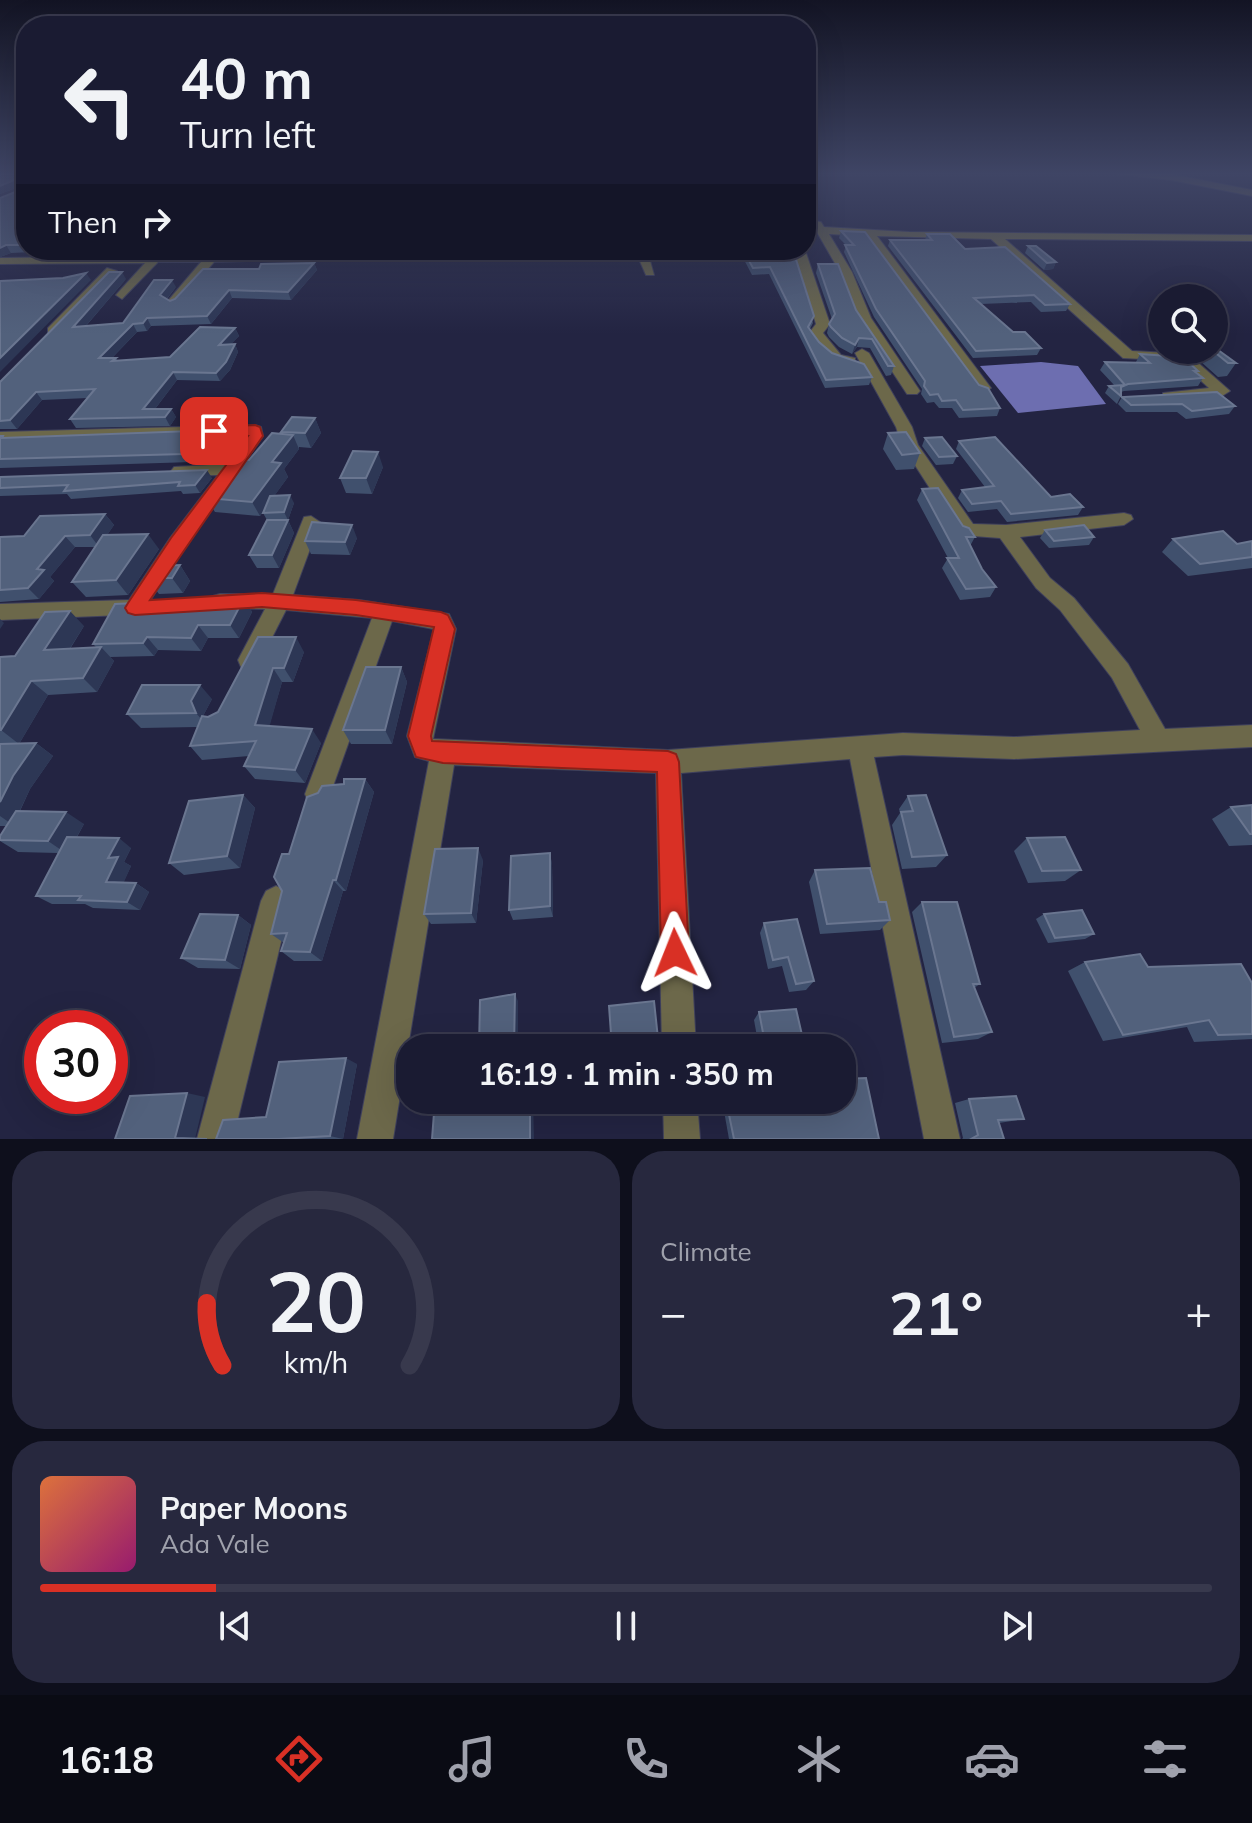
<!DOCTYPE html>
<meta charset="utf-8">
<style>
body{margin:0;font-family:Mulish,sans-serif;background:#27283e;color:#f1f3f6;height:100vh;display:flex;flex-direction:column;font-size:30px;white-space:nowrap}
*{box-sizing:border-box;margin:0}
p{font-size:26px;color:#9fa1ac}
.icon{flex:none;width:44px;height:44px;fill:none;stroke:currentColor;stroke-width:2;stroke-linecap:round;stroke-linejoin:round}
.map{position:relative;height:1139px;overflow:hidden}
.panel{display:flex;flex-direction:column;gap:12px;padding:12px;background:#0e0f1c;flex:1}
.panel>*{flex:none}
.guide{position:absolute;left:16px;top:16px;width:800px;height:244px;border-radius:32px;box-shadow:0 8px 32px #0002,0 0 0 2px #38394d;background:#1a1b32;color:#f1f3f6;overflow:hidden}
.buttons{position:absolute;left:1148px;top:284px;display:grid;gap:16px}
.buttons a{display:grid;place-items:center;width:80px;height:80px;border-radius:50%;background:#1a1b32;box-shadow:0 8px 32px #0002,0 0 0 2px #38394d;font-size:40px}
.speed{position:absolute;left:24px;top:1010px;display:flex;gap:16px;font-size:40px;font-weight:700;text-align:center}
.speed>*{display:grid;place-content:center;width:104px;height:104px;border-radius:50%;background:#1a1b32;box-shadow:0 8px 32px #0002,0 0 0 2px #38394d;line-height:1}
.speed .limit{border:12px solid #d22;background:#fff;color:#111}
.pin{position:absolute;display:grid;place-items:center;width:68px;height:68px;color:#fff;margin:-34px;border-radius:16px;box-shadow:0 4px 12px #0006}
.me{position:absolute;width:88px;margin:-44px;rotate:358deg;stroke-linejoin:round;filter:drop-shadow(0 0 6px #0008)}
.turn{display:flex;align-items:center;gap:28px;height:168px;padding:0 32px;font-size:36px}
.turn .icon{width:104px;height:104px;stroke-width:2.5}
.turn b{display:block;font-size:56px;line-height:68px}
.then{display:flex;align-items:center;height:76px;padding:0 32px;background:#0003;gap:16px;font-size:30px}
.big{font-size:60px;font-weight:700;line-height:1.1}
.panel .card{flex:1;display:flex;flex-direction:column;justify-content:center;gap:12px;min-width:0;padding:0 28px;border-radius:32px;background:#27283e}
.panel .dial{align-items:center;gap:0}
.dial svg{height:208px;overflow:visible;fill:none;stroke:#38394d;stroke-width:7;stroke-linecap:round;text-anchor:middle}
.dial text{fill:#f1f3f6;stroke:none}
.song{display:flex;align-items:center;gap:24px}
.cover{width:96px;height:96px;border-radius:12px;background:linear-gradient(135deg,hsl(20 70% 55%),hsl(320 70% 35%))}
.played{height:8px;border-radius:4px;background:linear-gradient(90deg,#d93025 15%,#38394d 15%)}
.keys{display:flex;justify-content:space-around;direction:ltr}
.heat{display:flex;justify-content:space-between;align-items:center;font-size:44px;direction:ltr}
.panel .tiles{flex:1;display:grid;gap:12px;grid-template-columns:1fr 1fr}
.card:last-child{grid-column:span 2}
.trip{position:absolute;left:396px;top:1034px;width:460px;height:80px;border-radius:32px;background:#1a1b32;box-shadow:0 8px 32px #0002,0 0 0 2px #38394d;font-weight:700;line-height:80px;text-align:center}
.menu{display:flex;height:128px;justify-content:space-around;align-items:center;background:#0a0b14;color:#9fa1ac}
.menu .icon{width:56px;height:56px}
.menu .selected{color:#d93025}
.menu b{font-size:36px;color:#f1f3f6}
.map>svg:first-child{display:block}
.water{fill:#6d6eb0}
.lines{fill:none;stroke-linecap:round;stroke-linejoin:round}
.minor-casing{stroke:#3f405c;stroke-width:2}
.tertiary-casing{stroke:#3f405c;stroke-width:2}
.minor{fill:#6c684a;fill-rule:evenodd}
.tertiary{fill:#6c684a;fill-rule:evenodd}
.wall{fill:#40506d}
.shaded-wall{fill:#2d3755}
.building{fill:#52617c;stroke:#6a7690;stroke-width:2}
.route{fill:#d93025;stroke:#8d1f18;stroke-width:2}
</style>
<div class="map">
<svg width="1252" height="1139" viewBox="0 0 1252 1139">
<rect width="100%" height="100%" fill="#232442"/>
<path class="water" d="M1041,362L1078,366L1106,404L1018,413L980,366Z"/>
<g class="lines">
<defs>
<g id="minor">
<path d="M806,220L821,222L824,227L909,232L1252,235V241L1005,239L1132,351L1188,354L1230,391L1222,396L1163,399V393L1209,388L1179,361L1123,358L991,239L877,236L991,388L983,393L978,391L865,236L829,234L852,272L871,318L920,391L917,394H907L857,318L840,272L814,227L806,226Z"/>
<path d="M635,250H647L654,275H646Z"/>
<path d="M793,250H805L830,324L823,333L841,355L855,358V364L831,361L809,333L816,324Z"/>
<path d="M303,254L309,257L307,259L214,262L177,305L173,306L167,302L201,262H158L122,299L116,295L145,263L0,264V258Z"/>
<path d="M107,268L117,271L58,334H48V328Z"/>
<path d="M862,349L869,353L912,427L918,445L973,524L1006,525L1124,513L1131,515L1133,519L1124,525L1020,537L1050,578L1074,598L1128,664L1165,729L1252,725V747L1014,759L903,755L874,757L960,1139H924L850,759L681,773L696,1048H662L656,773L454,765L393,1139H357L429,761L415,757L407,736L434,629L392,621L327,803L318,807L309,803L305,794L372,618L286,610L257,667L249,669L241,667L238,660L265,609L213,608L210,602L213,596L220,594H273L304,517L311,516L320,522L293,595L359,600L449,614L456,629L433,739L668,750L903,733L1014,737L1140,730L1112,678L1060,610L1036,588L1000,538L960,535L902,445L896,427L855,353Z"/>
<path d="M255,425L261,427L263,436L184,548L148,604L151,608L147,614L0,620V604L129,600L170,538L218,475L180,476L174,475L171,471L174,467L227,464L247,435L0,442V432Z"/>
<path d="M276,886L286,891L291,901L233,1139H197L261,901L266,891Z"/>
<path d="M663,1100H697L700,1139H664Z"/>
</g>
<path id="tertiary" d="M1118,174H1171L1252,190V196L1171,180Z"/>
</defs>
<use href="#minor" class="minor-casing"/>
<use href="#tertiary" class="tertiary-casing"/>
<use href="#minor" class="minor"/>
<use href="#tertiary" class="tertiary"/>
</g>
<g class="wall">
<path d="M0,174H26V250H55L54,251L11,253L0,257V198L23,189L24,185L0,194Z"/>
<path d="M841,231L1000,408L997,416L959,418L952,408H939L934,402L927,403L921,394L922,389L874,317L844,252L846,245L839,238Z"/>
<path d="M927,234L965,249L1070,304L1066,311L1041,312L1031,302L981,304L1013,332L1041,348L1037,355L973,358L888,246L890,240H925Z"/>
<path d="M1028,246L1056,262L1053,269L1044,270L1025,253Z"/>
<path d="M505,250H533L505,252Z"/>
<path d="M739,250H793L813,323L810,329L819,342L832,353L872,377L869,385L825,388L769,274L752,275Z"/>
<path d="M314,263L317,270L291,300L232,298L211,324L151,326L147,331L137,332L112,358H116L118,361L170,357L235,328L239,336L231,344H235L238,352L230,370L220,381L177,380L155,409H171L176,417L170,426L76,428L70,419L88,398L42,400L17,429H0V382L126,279L86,326L123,323L176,287L167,299L170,301L259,269Z"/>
<path d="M818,264L856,310L894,366L891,375L886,376L870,348L857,347L852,354L839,347L829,337L827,333L829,324L832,319L816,273Z"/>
<path d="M1168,350H1214L1236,363L1227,376L1218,377L1190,352Z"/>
<path d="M1140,354L1198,371L1197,373L1203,378L1198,386L1124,391L1121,392V396L1117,404L1105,393L1109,386L1114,385L1100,370L1105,362H1137H1136Z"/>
<path d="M1122,397L1235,406L1229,414L1186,419L1177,412H1126L1118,404Z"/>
<path d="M209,417H237L232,425H213Z"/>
<path d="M315,418L321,433L311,448L299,447V449L284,469L288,477L274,496L294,503L288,520L294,533L279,568H257L249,555L267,520L263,513L265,509L260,516L215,512L206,498L249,460L282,434L281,432Z"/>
<path d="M888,433L920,453L914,469L896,470L883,449Z"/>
<path d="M0,436L5,438L223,439L221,442H228L233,450L225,461L0,468Z"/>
<path d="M925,438L957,456L953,464L936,465L922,446Z"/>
<path d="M959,441L1051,497L1083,507L1078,515L1007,522L997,509L968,512L958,498L962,490L985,487L956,449Z"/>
<path d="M383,467L372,494L346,493L340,478Z"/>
<path d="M0,477L212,478L200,493L183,494L181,491L71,499L67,494L0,496Z"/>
<path d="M922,489L975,537L970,546L982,569L996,587L990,597L960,600L942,568L948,558L917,500Z"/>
<path d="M105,514L114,525L107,535L159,549L128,595L86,597L72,582L95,547H75L50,577L54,581L39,599L0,602V537L24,536Z"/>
<path d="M1045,530L1094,537L1089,545L1049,548L1040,538Z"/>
<path d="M357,538L350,555L311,554L305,541Z"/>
<path d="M1173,539L1237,544L1252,541V568L1188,576L1162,552Z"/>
<path d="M180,565L190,581L183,593L159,594L147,578Z"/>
<path d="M244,598L252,612L239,638H208L201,651L158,650L154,656L110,657L114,661L97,692L48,695L19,744L36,743L53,756L30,789L20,811L84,824L77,837L131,848L124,862L131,866L123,883H136L149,892L140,910L93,908L85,904H52L36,896L58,853L18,852L0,841V836L7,826H0V657L15,656L84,626L70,649L96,647L93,644Z"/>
<path d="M258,637L304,652L293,682H282L269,726L321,743L305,783L255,779L244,766L249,756L202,760L190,746L197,727L141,728L127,714L212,699L203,716L208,717L218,712Z"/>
<path d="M401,667L407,682L392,744H351L343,730Z"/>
<path d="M365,779L374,792L346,891H343L322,961H294L281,951L284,943L271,934L282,891L289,854L344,784Z"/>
<path d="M243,795L255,808L240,868L184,875L169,863Z"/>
<path d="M908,796L947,855L936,867L902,869L892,825L900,813L899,809Z"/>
<path d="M1252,805V845L1229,846L1212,819L1231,807Z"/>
<path d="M1027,838L1081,870L1065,881L1028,883L1014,851Z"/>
<path d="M550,853L552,865L553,917L513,920L509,910Z"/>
<path d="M483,860L476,923L431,924L424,914Z"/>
<path d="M815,870L879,902L890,920L880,930L820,934L809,882Z"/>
<path d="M922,902L980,984L974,988L992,1032L978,1039L942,1043L912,912Z"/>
<path d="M1044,914L1094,934L1085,939L1048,943L1036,919Z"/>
<path d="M238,915L251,925L240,969L198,968L181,958Z"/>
<path d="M764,923L814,981L806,990L789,992L782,966L768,969L760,933Z"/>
<path d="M1085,962L1148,967L1252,983V1039L1194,1042L1187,1027L1103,1041L1068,971Z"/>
<path d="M759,1012L805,1048H759L754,1020Z"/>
<path d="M357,1064L343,1139H216L266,1117Z"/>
<path d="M969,1099L1024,1119L999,1123L1001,1139H962L963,1138L955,1103Z"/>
<path d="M722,1100H842L879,1139H729Z"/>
</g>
<g class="shaded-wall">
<path d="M21,177L25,184L0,194V186Z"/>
<path d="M6,245L11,253L0,257V248Z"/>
<path d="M1056,262L1053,269L1044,270L1047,263Z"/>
<path d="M314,263L317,270L291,300L288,292Z"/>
<path d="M122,272L126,279L78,335L73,327Z"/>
<path d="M86,273L91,280L0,372V358Z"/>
<path d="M172,280L176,287L164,302L160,295Z"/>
<path d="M229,290L232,298L211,324L207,316Z"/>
<path d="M147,318L151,326L147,331L143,323Z"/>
<path d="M133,324L137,332L104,366L99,358Z"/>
<path d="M235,328L239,336L223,353L219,345Z"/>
<path d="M859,338L857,347L852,354L855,345Z"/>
<path d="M235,344L238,352L230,370L220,381L216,373Z"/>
<path d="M173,372L177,380L148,418L143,409Z"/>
<path d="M36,392L42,400L17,429L10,420Z"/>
<path d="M171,409L176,417L170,426L165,417Z"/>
<path d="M233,410L237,417L232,425L229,417Z"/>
<path d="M315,418L321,433L311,448L305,433Z"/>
<path d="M219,430L223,439L216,450L211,441Z"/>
<path d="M293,435L299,449L284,469L288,477L260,516L252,502L272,462Z"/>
<path d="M228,442L233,450L225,461L221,453Z"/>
<path d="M378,452L383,467L372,494L366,478Z"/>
<path d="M207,470L212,478L200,493L195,485Z"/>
<path d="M290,495L294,503L288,520L284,512Z"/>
<path d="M105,514L114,525L99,547L90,535Z"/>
<path d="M288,520L294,533L279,568L272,555Z"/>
<path d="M352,525L357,538L350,555L345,542Z"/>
<path d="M148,534L159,549L128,595L116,580Z"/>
<path d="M65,536L75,547L50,577L54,581L39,599L28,588L37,569Z"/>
<path d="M180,565L190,581L183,593L172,578Z"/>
<path d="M244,598L252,612L239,638L230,625Z"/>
<path d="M70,611L84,626L60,664L44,650Z"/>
<path d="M0,619L4,623L0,629Z"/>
<path d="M198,625L208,638L201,651L191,638Z"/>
<path d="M147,637L158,650L154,656L143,643Z"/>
<path d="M296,637L304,652L293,682L284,668Z"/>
<path d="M101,647L114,661L97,692L83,678Z"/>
<path d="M401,667L407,682L392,744L385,730Z"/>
<path d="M273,668L282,682L266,739L255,725Z"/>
<path d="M31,681L48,695L19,744L1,730Z"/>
<path d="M200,685L212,699L203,716L208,727L196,713L191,701Z"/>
<path d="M312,729L321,743L305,783L295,770Z"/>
<path d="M36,743L53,756L30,789L13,825L0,816V802L13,776Z"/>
<path d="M365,779L374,792L346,891L336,880Z"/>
<path d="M243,795L255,808L240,868L227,856Z"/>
<path d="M66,812L84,824L67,854L48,841Z"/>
<path d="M119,838L131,848L124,862L131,866L120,891L106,882L108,858Z"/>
<path d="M478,848L483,860L476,923L471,913Z"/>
<path d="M550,853L552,865L553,917L550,906Z"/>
<path d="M333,880L343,891L322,961L310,952Z"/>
<path d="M136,883L149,892L140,910L127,902Z"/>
<path d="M238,915L251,925L240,969L225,960Z"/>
<path d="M515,994L518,1001V1048H514Z"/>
<path d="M346,1058L357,1064L343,1139L330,1136Z"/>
<path d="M187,1093L205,1097L195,1139L175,1138Z"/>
<path d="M530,1100H533L534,1139H530Z"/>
</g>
<g class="building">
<path d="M0,174H26V245H6L0,248V198L23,189L25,180L21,177L0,186Z"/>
<path d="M841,231L865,232L979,385L988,388L1000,408L963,410L956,400L942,401L938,394L930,395L924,386L925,381L876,309L845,245H854Z"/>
<path d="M927,234H950L965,249L1005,247L1070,304L1045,305L1034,295L974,298L1013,332H1025L1041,348L976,351L890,240H932Z"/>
<path d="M1028,246H1036L1056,262L1047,263Z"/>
<path d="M743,250H793L814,316L808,327L819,342L832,353L864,364L872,377L826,380L770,267L753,268Z"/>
<path d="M314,263L288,292L229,290L207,316L147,318L143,323L133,324L99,358H116L112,361L170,357L200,327L235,328L219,345L235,344L226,362L216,373L173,372L143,409H171L165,417L70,419L95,389L36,392L10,420L0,421V382L109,272H122L73,327L123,323L154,280H172L160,295L170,301L175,299L203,269H259L261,264Z"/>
<path d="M818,264H838L856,310L894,366H888L872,339L859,338L855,345L842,338L831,327L829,324L835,314Z"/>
<path d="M86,273L0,358V281L63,278Z"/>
<path d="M1214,347L1236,363H1228L1212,350H1214Z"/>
<path d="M1140,354L1183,357L1198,371H1194L1203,378L1128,384L1121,387V396L1109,386L1125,385L1105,362L1150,363Z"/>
<path d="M1217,392L1235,406L1192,411L1182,404L1131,405L1122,397Z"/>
<path d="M215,410H233L229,417H209Z"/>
<path d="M292,417L315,418L305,433L281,432Z"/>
<path d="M219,430L211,441L228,442L221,453L0,459V436H3L2,438Z"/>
<path d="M906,432L920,453L902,455L888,433Z"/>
<path d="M272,433L293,435L272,462L281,463L252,502L206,498L234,459L249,460Z"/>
<path d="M942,437L957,456L939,457L925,438Z"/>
<path d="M995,437L1051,497L1070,494L1083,507L1011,514L1001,501L972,504L962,490L994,486L959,441Z"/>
<path d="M353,451L378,452L366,478H340Z"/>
<path d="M207,470L195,485L178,486L180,482L64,491L68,485L0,488V477Z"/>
<path d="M938,488L963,526L969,528L975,537H966L982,569L996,587L966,589L947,558H959L922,489Z"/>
<path d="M290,495L284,512L263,513L270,496Z"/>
<path d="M105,514L90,535L65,536L37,569L44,570L28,588L0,590V537L24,536L40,516Z"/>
<path d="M267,520H288L272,555H249Z"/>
<path d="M312,522L352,525L345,542L305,541Z"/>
<path d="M1084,525L1094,537L1054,541L1045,530Z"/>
<path d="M1223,531L1237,544L1252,541V557L1200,564L1173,539Z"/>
<path d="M148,534L116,580L72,582L103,535Z"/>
<path d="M180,565L172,578H147L156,566Z"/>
<path d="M244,598L230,625H198L191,638L147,637L143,643L93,644L115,604Z"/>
<path d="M70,611L44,650L101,647L83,678L31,681L1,730H0V657L15,656L45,612Z"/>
<path d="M258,637H296L284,668H273L255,725L312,729L295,770L244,766L256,741L190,746L202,716L208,717L218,712Z"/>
<path d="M366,667H401L385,730H343Z"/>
<path d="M142,685H200L191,701L196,713L127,714Z"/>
<path d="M36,743L13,776L0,802V744Z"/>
<path d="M344,779H365L336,880H333L310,952L281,951L287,933L271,934L282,891L274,877L282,854H289L307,797L318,793L322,786L344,784Z"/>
<path d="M243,795L227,856L169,863L189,801Z"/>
<path d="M926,795L947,855L912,857L901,812L913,811L908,796Z"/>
<path d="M1252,805V834H1250L1231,807Z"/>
<path d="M16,811L66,812L48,841L0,840V836Z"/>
<path d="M67,837L119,838L108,858L118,857L106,882L136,883L127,902L78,900L81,896H36Z"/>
<path d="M1065,837L1081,870L1042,871L1027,838Z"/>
<path d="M478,848L471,913L424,914L435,849Z"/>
<path d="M550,853V906L509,910L511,856Z"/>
<path d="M870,868L879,902H886L890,920L827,924L815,870Z"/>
<path d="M922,902H957L980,984H973L992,1032L954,1037Z"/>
<path d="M1082,910L1094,934L1055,938L1044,914Z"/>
<path d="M200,914L238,915L225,960L181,958Z"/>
<path d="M797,919L814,981L796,984L788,957L773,960L764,923Z"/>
<path d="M1140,954L1148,967L1241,964L1252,983V1034L1218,1035L1209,1020L1123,1035L1085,962Z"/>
<path d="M515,994L514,1048H479L480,1000Z"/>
<path d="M654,1001L659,1048H612L609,1006Z"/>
<path d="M796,1009L805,1048H766L759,1012Z"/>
<path d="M346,1058L330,1136L279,1139H216L223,1120L266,1117L279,1062Z"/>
<path d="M866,1078L879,1139H734L726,1100H842V1079Z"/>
<path d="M187,1093L175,1138L207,1139H115L130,1096Z"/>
<path d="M1016,1096L1024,1119L998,1120L1004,1139H971L978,1135L969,1099Z"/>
<path d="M435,1100H530V1139H432Z"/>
</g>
<linearGradient id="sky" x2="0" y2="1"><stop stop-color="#131424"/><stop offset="0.52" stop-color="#3f4565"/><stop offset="1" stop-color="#3f4565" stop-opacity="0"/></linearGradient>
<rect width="1252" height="334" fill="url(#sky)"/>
<path class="route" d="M255,425L260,427L263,436L150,600L262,593L356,600L441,612L448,615L455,629L431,736L432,741L668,751L676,754L679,762L689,953L685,962L675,966L665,962L661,953L657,772L443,763L416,757L408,736L434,627L356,615L262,607L135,615L128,613L125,608L128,603L171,538L248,436L214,435L206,431L214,427Z"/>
</svg>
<div class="buttons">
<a><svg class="icon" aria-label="search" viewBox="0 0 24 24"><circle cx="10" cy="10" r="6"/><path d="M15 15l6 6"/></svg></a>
</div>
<div class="speed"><div class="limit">30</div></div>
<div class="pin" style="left:214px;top:431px;background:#d93025"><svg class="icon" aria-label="arrive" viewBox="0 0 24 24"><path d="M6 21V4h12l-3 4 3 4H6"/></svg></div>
<svg class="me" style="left:675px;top:953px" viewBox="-20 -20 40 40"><path d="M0-17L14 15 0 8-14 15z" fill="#d93025" stroke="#fff" stroke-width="4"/></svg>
<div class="trip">16:19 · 1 min · 350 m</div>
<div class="guide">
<div class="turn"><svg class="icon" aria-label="left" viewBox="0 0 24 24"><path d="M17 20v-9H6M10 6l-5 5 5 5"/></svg><div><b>40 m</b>Turn left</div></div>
<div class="then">Then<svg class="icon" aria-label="right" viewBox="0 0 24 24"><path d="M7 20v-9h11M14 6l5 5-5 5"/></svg></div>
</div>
</div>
<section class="panel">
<div class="tiles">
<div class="card dial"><svg viewBox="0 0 100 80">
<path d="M14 69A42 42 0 1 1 86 69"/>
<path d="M14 69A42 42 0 0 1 8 45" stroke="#d93025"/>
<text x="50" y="56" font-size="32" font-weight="700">20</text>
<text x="50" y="72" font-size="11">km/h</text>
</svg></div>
<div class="card"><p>Climate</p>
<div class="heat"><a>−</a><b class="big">21°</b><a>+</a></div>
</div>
<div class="card">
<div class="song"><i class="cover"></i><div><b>Paper Moons</b><p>Ada Vale</p></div></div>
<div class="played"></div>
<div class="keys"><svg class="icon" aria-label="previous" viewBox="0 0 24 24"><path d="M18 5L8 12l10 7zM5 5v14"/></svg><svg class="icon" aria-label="pause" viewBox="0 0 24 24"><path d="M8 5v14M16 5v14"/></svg><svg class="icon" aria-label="next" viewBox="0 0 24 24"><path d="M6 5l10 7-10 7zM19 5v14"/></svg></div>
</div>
</div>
</section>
<nav class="menu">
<b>16:18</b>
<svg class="icon selected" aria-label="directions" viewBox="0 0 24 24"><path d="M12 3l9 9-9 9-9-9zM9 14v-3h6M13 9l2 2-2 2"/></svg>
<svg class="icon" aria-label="music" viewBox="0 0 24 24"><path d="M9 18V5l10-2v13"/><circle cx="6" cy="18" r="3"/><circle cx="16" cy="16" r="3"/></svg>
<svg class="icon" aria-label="phone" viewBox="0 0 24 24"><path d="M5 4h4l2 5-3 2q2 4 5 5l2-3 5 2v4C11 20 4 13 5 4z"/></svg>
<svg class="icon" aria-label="climate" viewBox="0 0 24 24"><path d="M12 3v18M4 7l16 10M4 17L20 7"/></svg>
<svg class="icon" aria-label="car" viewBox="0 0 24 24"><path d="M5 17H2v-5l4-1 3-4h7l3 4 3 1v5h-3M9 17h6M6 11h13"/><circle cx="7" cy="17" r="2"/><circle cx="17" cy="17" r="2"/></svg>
<svg class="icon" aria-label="filters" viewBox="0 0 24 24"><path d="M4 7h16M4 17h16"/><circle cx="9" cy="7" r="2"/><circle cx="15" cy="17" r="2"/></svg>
</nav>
